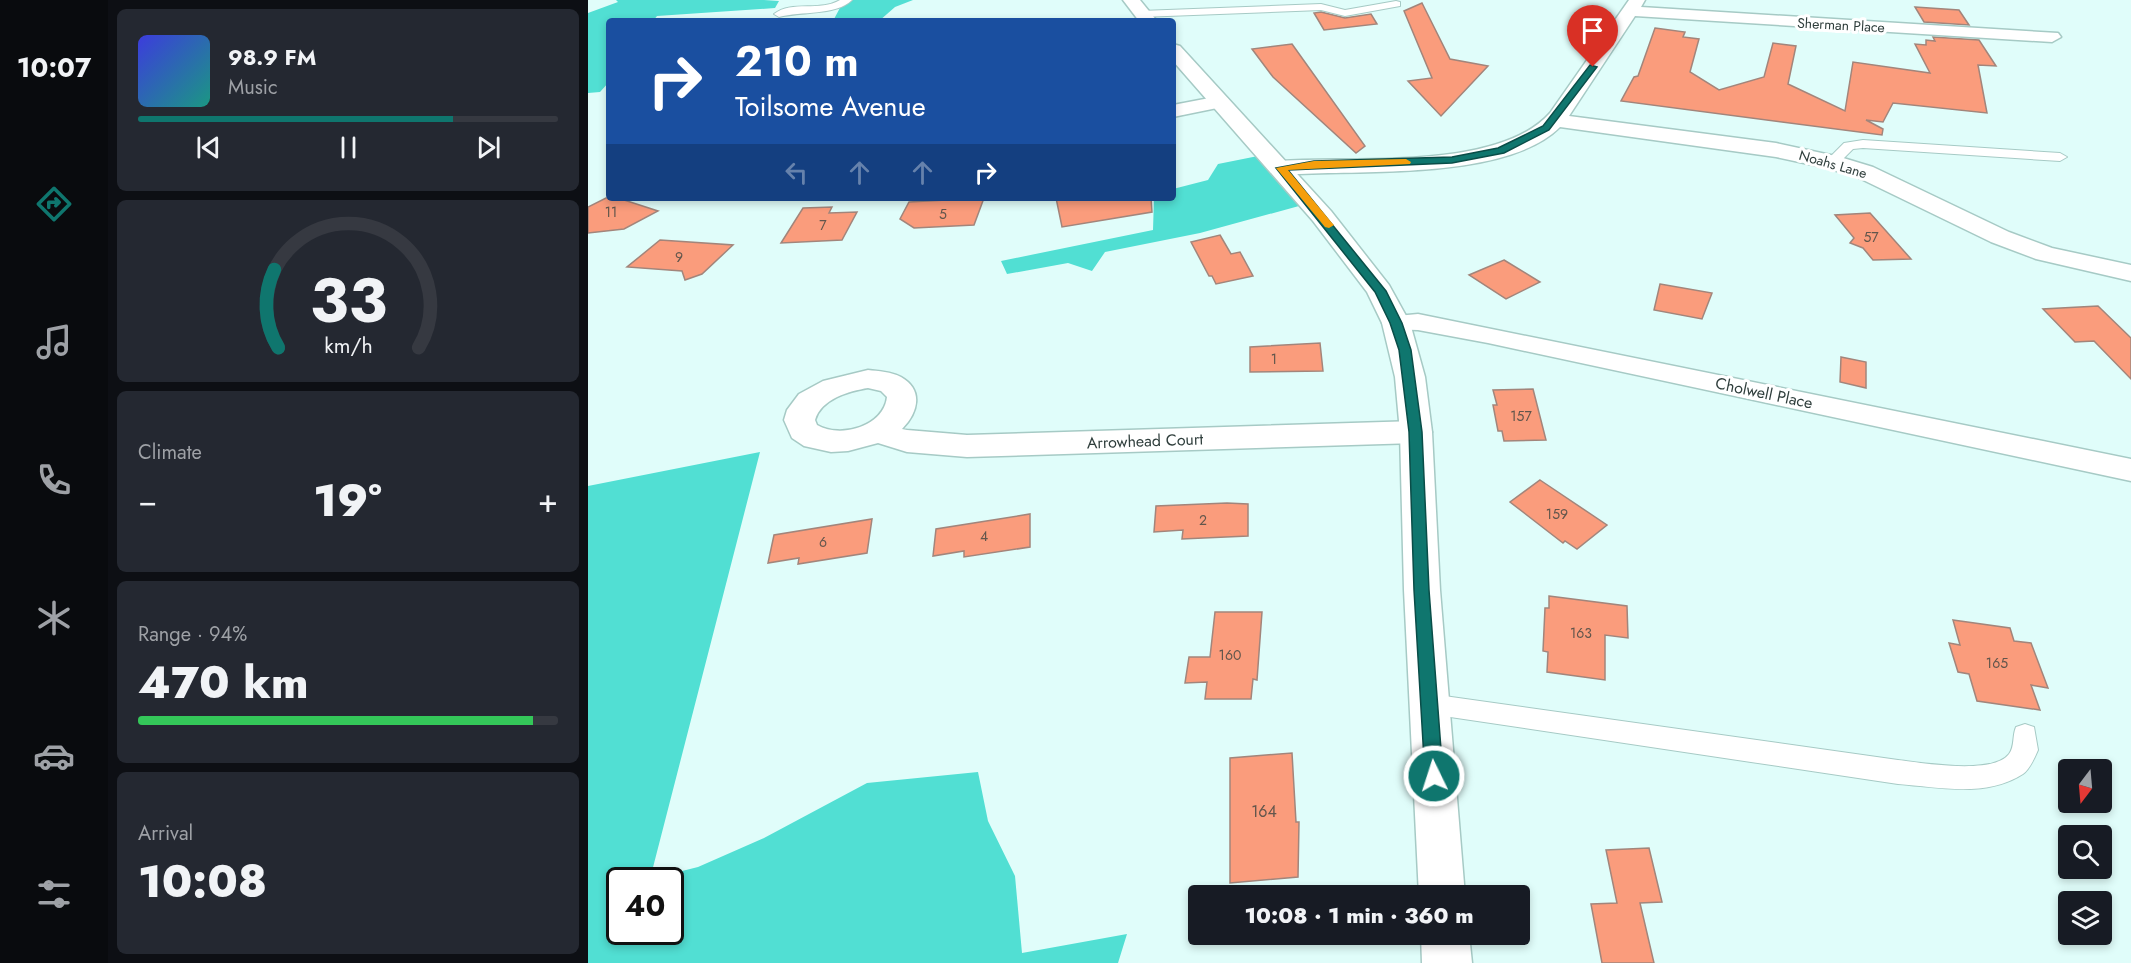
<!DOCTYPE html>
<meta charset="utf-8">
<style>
body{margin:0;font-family:Jost,sans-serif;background:#242831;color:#f1f3f6;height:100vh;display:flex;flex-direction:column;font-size:22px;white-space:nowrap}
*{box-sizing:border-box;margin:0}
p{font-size:20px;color:#9ea1a6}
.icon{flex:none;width:33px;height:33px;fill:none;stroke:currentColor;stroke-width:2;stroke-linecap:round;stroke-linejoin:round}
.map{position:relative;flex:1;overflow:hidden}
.details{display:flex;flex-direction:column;gap:9px;padding:9px;background:#0d0f14;width:480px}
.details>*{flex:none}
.banner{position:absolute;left:18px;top:18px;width:570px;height:183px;border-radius:6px;box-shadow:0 3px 9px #0003;background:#1a4fa0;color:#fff;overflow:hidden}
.needle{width:39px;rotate:196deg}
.controls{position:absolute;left:1470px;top:759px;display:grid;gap:12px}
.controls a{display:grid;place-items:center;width:54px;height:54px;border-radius:6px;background:#171b24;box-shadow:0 3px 9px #0003;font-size:30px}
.speed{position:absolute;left:18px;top:867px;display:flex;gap:12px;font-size:30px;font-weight:700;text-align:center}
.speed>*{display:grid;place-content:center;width:78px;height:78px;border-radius:50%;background:#171b24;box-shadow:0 3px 9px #0003;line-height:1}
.speed .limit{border:3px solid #111;border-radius:9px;background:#fff;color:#111}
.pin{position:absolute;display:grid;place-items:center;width:51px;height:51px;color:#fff;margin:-62px -26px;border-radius:50% 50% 50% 0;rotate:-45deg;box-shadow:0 0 6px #0007}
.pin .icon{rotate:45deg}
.me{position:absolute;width:66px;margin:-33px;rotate:356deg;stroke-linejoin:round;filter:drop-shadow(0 0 4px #0008)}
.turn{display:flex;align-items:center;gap:21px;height:126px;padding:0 30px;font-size:27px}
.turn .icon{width:78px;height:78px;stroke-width:2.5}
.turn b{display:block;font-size:42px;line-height:51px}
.lanes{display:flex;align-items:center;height:57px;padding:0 30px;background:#0003;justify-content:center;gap:30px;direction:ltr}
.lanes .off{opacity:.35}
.big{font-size:45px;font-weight:800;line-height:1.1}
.details .widget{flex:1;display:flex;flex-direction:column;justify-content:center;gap:9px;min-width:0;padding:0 21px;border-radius:9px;background:#242831}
.details .dial{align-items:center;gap:0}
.dial svg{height:156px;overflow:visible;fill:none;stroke:#363941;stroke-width:7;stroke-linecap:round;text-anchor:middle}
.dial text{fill:#f1f3f6;stroke:none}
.song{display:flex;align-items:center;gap:18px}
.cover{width:72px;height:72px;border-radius:9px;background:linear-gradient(135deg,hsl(240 70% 55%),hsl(170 70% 35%))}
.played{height:6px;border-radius:3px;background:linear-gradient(90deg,#0f766e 75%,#363941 75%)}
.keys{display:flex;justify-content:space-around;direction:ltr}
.heat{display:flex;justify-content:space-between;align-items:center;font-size:33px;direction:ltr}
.charge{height:9px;border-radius:4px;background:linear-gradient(90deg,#34c759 94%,#363941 0)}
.trip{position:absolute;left:600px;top:885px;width:342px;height:60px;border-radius:6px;background:#171b24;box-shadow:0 3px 9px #0003;font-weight:800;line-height:60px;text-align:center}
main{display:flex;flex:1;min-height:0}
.dock{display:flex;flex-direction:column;width:108px;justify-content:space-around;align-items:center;background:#090b0e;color:#9ea1a6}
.dock .icon{width:42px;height:42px}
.dock .active{color:#0f766e}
.dock b{font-size:27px;color:#f1f3f6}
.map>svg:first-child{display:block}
.forest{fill:#51dfd3;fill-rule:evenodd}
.building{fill:#fa9c7c;stroke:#a2857b;stroke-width:1.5}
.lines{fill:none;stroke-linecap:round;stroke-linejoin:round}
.service-casing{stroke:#a6cac5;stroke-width:2}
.minor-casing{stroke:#a6cac5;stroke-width:3}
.tertiary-casing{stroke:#a6cac5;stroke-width:3}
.service{fill:#fff;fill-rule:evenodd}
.minor{fill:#fff;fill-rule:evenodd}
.tertiary{fill:#fff;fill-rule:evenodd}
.route{fill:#0f766e;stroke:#0a4d48;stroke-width:1.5}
.slow{fill:#f59e0b}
.labels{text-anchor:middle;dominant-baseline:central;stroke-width:6;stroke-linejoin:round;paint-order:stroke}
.far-street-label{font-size:14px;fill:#2f3e3c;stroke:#fff}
.number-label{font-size:14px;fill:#62564c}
.street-label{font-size:16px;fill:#2f3e3c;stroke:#fff}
.near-number-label{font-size:16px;fill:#62564c}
</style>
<main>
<nav class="dock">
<b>10:07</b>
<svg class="icon active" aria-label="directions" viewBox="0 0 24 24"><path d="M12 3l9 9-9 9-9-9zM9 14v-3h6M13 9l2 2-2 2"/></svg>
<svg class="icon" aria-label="music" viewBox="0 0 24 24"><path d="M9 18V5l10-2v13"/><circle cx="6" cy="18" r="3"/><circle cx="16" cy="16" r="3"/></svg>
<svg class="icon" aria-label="phone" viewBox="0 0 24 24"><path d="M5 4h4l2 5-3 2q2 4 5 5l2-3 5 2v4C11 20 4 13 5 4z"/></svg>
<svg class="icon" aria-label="climate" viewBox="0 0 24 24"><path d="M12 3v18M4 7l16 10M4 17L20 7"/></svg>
<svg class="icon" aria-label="car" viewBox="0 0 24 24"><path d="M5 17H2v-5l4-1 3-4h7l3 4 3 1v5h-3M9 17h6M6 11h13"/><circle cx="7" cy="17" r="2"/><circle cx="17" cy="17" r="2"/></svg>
<svg class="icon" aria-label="filters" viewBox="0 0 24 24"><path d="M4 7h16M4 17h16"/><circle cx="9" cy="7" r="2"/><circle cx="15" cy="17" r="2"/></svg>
</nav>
<section class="details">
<div class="widget">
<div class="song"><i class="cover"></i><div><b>98.9 FM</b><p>Music</p></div></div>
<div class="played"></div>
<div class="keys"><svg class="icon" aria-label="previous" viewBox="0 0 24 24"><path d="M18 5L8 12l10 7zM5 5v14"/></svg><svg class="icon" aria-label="pause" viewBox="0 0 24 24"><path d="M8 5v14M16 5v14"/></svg><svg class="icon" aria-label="next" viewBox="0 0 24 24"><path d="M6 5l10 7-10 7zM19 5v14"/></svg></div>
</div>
<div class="widget dial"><svg viewBox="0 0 100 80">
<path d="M14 69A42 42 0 1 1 86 69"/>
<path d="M14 69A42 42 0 0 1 12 29" stroke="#0f766e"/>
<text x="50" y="56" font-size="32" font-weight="700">33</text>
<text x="50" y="72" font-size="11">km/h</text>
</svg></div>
<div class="widget"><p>Climate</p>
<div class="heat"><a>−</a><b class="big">19°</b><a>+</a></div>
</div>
<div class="widget"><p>Range · 94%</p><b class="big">470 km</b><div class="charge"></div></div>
<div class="widget"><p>Arrival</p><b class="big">10:08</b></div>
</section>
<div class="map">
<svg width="1543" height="963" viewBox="0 0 1543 963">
<rect width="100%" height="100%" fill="#e0fdfa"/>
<g class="forest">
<path d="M28,0H176L191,1L187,8L69,16L65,21H21V82L12,92L0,93V13L30,2Z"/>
<path d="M259,0H325L307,7L291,21H245L254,4Z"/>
<path d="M680,154L710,187L711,206L612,233L517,252L504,271L480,263L419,274L413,261L565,230L566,198H585V189L620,180L630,164Z"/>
<path d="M172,452L62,879L110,867L176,838L279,783L390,772L400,821L427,876L434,953L539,934L530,963H0V486ZM82,880V932H32V880Z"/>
</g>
<g class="building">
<path d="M834,3L862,59L900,66L853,116L820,81L844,78L816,11Z"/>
<path d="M1327,7L1371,10L1381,25L1336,22Z"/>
<path d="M733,12L757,18L783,14L789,24L736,30L726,13Z"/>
<path d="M1067,28L1097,32L1095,37L1111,39L1102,72L1131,90L1176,77L1185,43L1208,46L1200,84L1257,111L1265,62L1342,73L1327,44L1338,45V40L1347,41L1345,37L1391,40L1408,66L1390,65L1399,113L1305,103L1295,122L1278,120L1295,129L1294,135L1033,101L1046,77L1050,76Z"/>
<path d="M704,44L777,146L768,153L685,77L664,49Z"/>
<path d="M18,198H30L70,211L36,229L0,233V207Z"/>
<path d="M396,198L386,225L326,228L312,219L321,202Z"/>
<path d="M468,198H563L564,212L474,227Z"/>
<path d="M244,207L241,213L269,212L254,240L193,243L215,208Z"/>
<path d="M1282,213L1323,259L1285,260L1275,248L1262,243L1266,238L1247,215Z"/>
<path d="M632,235L643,254L652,252L665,276L628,284L624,276H621L603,242Z"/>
<path d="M72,240L145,245L114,274L97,280L94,271L39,267Z"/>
<path d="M916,260L952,282L918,299L881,275Z"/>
<path d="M1072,284L1124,293L1114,319L1066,310Z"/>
<path d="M1510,306L1543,338V379L1506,341L1487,342L1455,309Z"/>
<path d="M732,343L735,371L662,372V347Z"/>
<path d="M1253,357L1278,362V388L1252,382Z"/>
<path d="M945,389L958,440L916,441L914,431H910L905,405H909L905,390Z"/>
<path d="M952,480L1019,525L989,549L977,541L975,543L922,502Z"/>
<path d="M639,503L660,504V536L594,539L595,530L566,532L568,506Z"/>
<path d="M442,514V547L376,557V551L345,556L348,529Z"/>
<path d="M284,519L279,553L210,564L211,558L180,563L186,535Z"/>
<path d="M961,596L1039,606L1040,638L1017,635V680L959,672L960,652L955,651L957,608H961Z"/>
<path d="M627,612H674L669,680L665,679L663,699H617L619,682L597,683L601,657H622Z"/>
<path d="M1365,620L1422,628L1426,641L1443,643L1460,688L1443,685L1452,710L1389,701L1381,674L1370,672L1361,643L1372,645Z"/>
<path d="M704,753L708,822H711L710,877L642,883V758Z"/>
<path d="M1061,848L1074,902L1052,903L1066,963H1014L1003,904L1029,903L1018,850Z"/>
</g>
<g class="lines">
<defs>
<g id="service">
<path d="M252,0H264C248,16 213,11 191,17L186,14C204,0 232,12 252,0Z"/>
<path d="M808,1L812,2V6L757,16L733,10L553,17L548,14L553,11L733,4L757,10Z"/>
<path d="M1275,140L1472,153L1479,157L1472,161L1275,148L1265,149L1249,165H1239L1237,162L1256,143Z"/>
<path d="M842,694L1310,760C1335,763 1405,775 1421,754C1427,746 1424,736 1428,727L1437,724L1446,727L1450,750C1447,757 1442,769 1435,774C1398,798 1351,787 1310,784L842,714L834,711L830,704L834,697Z"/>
</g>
<g id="minor">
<path d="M1041,0H1057L1053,7L1470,33L1473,37L1464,42L1047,16L981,116L1188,143L1252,157L1285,167L1421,232L1464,248L1543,265V281L1448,259L1403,242L1269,177L1239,168L1188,157L972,127C917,182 767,169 693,175L685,173L682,168L685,163L693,161C767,156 910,171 962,113Z"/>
<path d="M632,96L639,98L642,102L639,106L585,117V105Z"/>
<path d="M830,314L1543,459V481L900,343L830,330L798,329L794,323L798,317Z"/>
<path d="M280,370C290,371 304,372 313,377C336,390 330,413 314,429L319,430L379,435L828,421L839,425L844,432L839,439L828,443L379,457L319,452L290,443L260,451L243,452L216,446L204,438L196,420L199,410L211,394L235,381ZM280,388L293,391L299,397C296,426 253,439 229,425L227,420C233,399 261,391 280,388Z"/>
</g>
<g id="tertiary">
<path d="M535,0H552L569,21H551Z"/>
<path d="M585,44L592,46L743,211L801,285L822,323L837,377L844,432L852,590L877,896H831L816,590L812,432L807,377L794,323L779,292L725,221L585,61Z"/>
<path d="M833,934H881L884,963H834Z"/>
</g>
</defs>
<use href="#service" class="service-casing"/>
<use href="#minor" class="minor-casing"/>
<use href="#tertiary" class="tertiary-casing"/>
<use href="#service" class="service"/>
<use href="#minor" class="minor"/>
<use href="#tertiary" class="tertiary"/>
</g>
<path class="route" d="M1002,65L1009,67L961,130L916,153L864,163L700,170L798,291L814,323L823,350L834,432L841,590L855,776L853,782L846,784L840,782L837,776L826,590L821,432L811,350L802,323L787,292L688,168L726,161L864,157L910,148L955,126Z"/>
<path class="slow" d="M818,159L823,162L822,164L700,170L744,223L746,225L741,228L737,227L688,168L726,161Z"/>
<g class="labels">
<g class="far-street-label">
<text transform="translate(1253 25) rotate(3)">Sherman Place</text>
<text transform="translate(1245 164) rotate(16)">Noahs Lane</text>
</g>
<g class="number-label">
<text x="23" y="212">11</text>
<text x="355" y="214">5</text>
<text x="235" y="225">7</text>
<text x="1283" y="237">57</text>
<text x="91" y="257">9</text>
<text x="686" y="359">1</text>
<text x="933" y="416">157</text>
<text x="969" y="514">159</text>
<text x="615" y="520">2</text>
<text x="396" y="536">4</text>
<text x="235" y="542">6</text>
<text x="993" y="633">163</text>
<text x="642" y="655">160</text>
<text x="1409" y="663">165</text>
</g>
<g class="street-label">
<text transform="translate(1176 393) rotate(12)">Cholwell Place</text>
<text transform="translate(557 441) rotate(-2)">Arrowhead Court</text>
</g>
<g class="near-number-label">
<text x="676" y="811">164</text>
</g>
</g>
</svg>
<div class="controls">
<a><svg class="needle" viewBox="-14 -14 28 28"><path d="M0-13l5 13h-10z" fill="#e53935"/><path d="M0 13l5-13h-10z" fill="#9ea1a6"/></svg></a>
<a><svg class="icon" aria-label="search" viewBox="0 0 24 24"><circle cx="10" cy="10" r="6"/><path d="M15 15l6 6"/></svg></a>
<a><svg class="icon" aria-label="layers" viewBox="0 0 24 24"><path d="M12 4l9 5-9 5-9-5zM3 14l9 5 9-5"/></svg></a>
</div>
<div class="speed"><div class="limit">40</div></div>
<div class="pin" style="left:1005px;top:67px;background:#d93025"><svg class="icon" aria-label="arrive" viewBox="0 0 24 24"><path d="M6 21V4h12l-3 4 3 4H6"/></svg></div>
<svg class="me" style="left:846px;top:776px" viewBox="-20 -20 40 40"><circle r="17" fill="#0f766e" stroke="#fff" stroke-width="3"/><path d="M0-11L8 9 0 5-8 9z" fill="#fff"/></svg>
<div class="trip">10:08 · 1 min · 360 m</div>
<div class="banner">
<div class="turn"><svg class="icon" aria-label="right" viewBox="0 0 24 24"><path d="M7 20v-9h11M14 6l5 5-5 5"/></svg><div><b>210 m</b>Toilsome Avenue</div></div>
<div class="lanes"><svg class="icon off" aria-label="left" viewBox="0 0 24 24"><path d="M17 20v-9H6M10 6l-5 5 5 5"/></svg><svg class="icon off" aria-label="ahead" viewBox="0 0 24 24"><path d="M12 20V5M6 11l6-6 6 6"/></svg><svg class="icon off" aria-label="ahead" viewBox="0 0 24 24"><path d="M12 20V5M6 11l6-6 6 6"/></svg><svg class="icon" aria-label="right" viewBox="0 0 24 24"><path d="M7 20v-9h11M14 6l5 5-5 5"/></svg></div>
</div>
</div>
</main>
